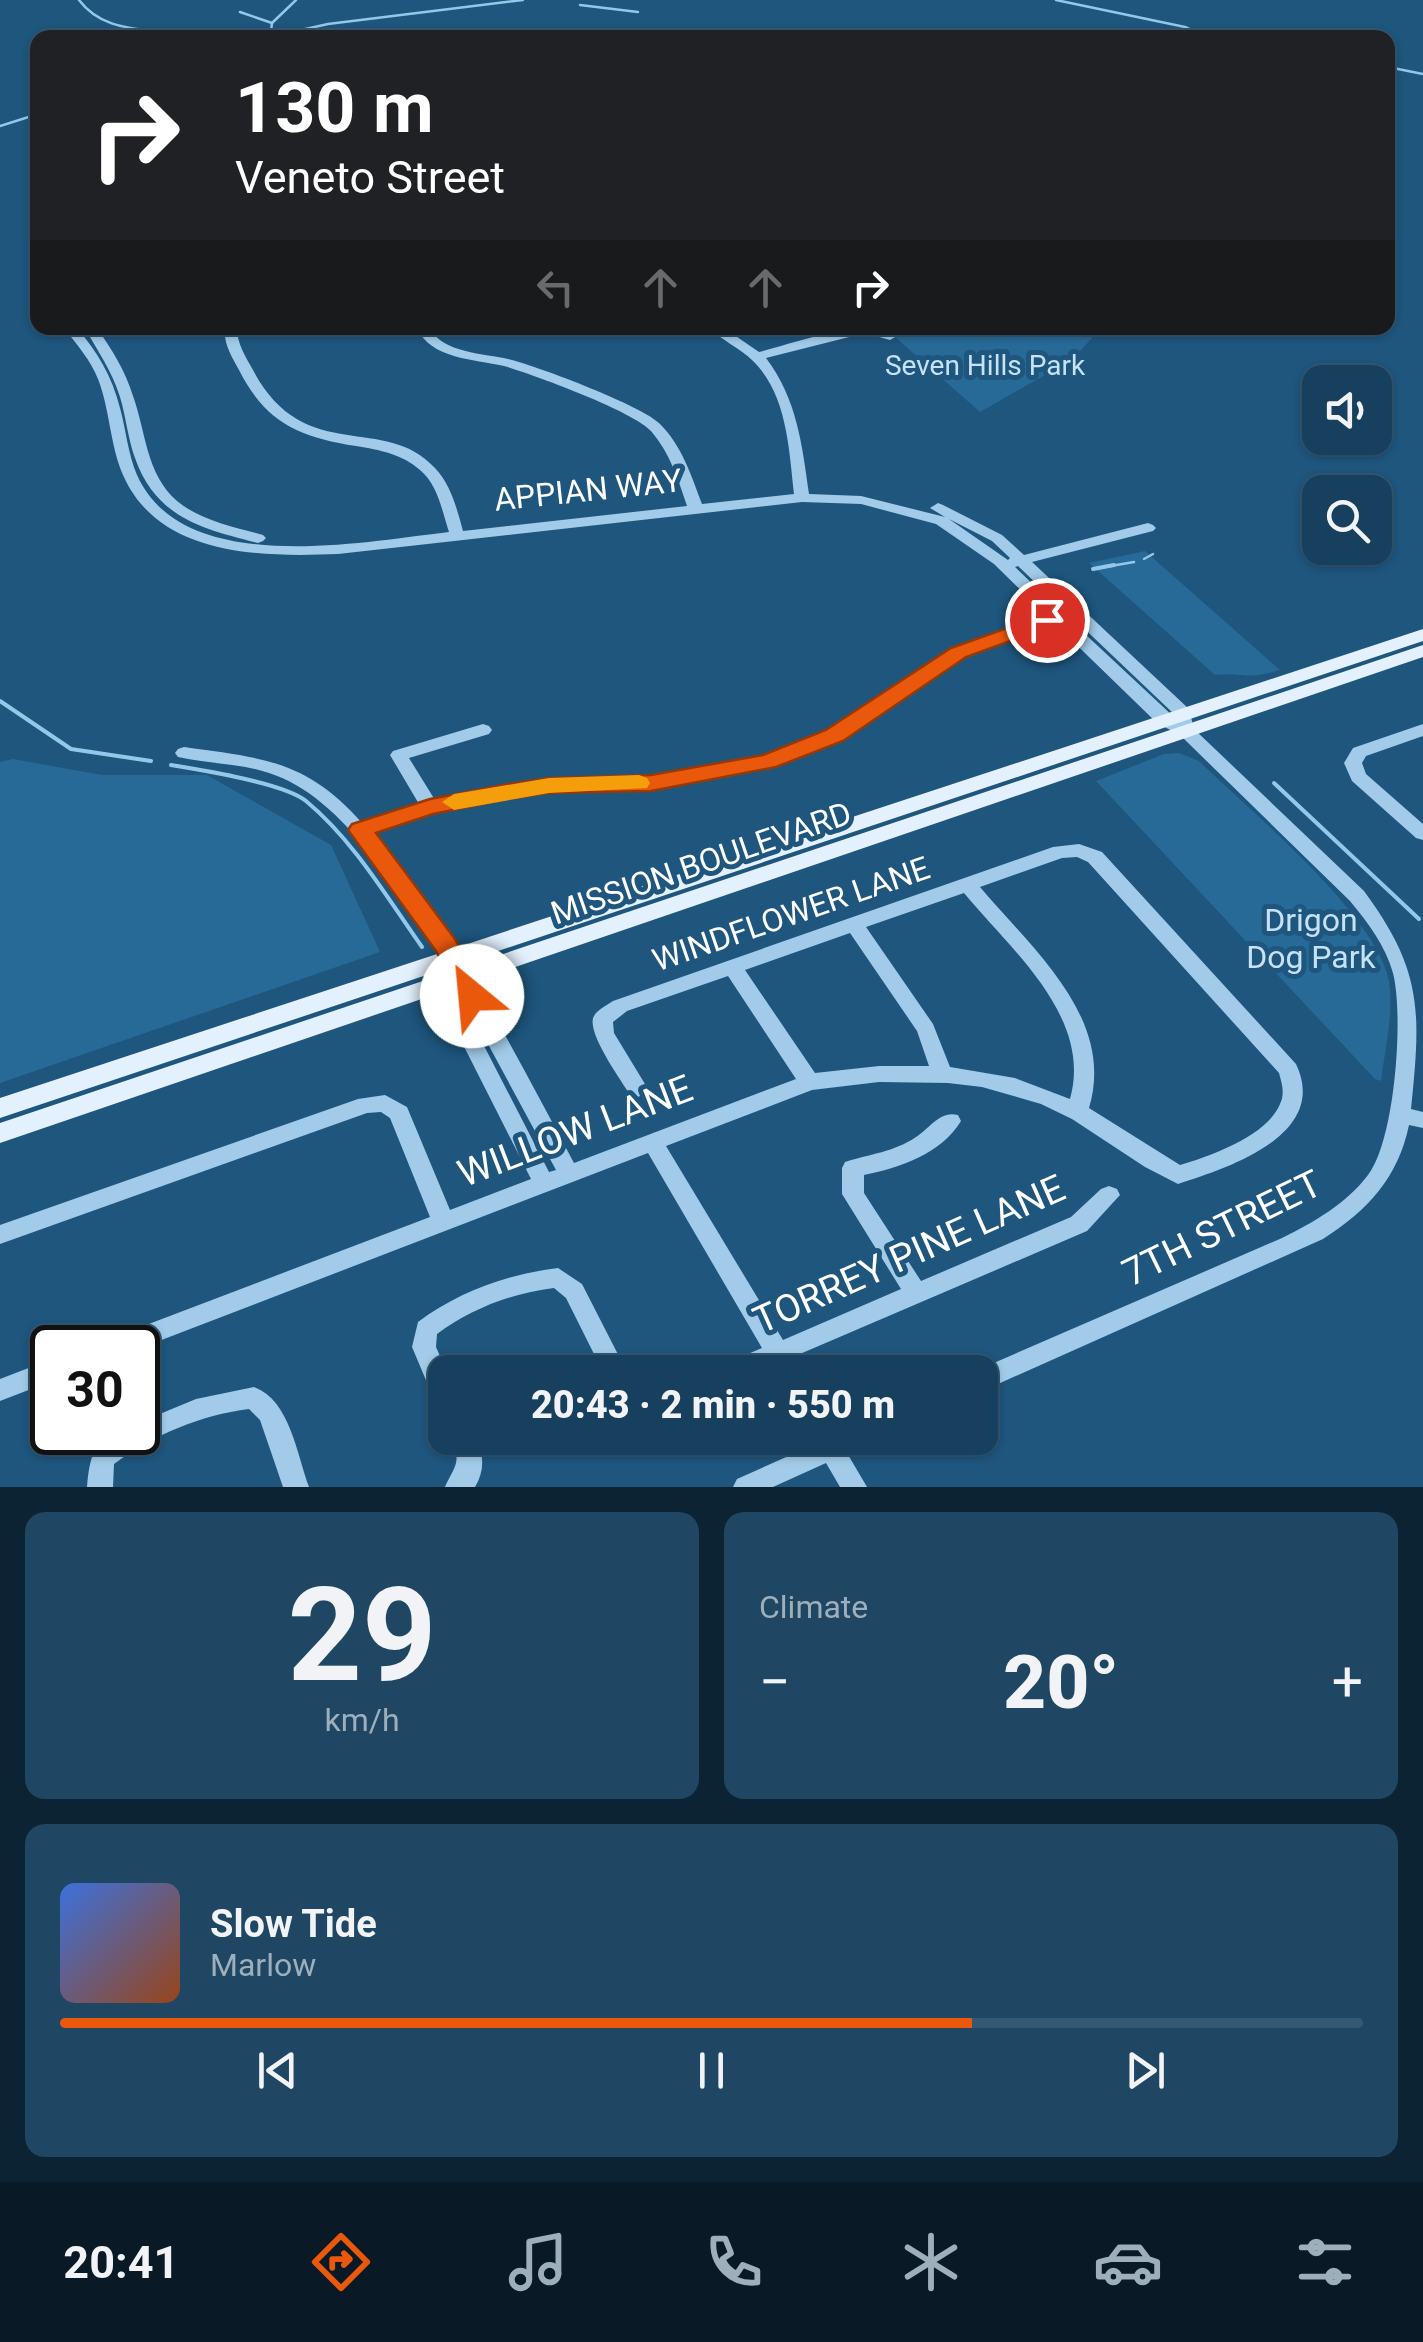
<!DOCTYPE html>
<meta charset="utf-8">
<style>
body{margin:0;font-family:Roboto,sans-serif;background:#1f4764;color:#f1f3f6;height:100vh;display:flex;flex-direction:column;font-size:38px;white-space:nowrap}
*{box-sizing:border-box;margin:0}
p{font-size:32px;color:#9eafbc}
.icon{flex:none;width:55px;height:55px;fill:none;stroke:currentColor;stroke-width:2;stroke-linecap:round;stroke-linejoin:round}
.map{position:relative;height:1487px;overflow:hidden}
.sheet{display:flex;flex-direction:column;gap:25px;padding:25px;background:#0c2334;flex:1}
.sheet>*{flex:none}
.hud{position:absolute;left:30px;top:30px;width:1365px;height:305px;border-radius:20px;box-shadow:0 2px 8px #0004,0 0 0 2px #355973;background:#202124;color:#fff;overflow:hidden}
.fabs{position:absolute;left:1302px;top:365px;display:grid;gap:20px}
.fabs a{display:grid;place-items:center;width:90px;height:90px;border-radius:20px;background:#16405e;box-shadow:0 2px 8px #0004,0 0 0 2px #355973;font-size:50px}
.speed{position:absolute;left:30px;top:1325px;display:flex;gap:20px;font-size:50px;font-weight:700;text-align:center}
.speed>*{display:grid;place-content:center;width:130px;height:130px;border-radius:50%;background:#16405e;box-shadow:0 2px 8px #0004,0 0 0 2px #355973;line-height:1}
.speed .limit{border:5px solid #111;border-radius:15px;background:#fff;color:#111}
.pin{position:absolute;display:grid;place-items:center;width:85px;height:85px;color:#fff;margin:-42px;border:5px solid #fff;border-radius:50%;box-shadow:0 2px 10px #0007}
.me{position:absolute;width:110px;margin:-55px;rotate:332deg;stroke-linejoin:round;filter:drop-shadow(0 0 8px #0008)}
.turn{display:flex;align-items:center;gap:35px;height:210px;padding:0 40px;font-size:45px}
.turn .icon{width:130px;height:130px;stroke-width:2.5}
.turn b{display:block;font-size:70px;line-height:85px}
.lanes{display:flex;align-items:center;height:95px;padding:0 40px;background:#0003;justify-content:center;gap:50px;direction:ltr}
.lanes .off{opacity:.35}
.big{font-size:75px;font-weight:800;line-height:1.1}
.sheet .widget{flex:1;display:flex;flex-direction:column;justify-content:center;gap:15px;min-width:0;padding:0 35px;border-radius:20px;background:#1f4764}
.sheet .dial{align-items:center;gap:0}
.dial b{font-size:130px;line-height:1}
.song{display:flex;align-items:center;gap:30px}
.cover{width:120px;height:120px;border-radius:15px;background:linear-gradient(135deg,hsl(220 70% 55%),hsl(20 70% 35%))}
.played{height:10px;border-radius:5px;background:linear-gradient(90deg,#ea580c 70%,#355973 70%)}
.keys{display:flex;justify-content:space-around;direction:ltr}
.heat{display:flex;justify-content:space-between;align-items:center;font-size:55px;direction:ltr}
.sheet .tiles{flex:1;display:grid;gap:25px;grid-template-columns:1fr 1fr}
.widget:last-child{grid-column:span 2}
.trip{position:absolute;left:428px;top:1355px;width:570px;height:100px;border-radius:20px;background:#16405e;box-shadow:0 2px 8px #0004,0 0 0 2px #355973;font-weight:800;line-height:100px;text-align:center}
.dock{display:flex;height:160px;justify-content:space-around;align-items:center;background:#091a26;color:#9eafbc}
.dock .icon{width:70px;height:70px}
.dock .current{color:#ea580c}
.dock b{font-size:45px;color:#f1f3f6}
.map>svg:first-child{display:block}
.green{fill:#276a97}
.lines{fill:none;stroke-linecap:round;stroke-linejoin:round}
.stream-far1{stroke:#94c8ea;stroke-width:2.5}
.stream{stroke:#94c8ea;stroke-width:4}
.minor{fill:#a1cbe8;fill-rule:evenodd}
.major{fill:#e3f1fe;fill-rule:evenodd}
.route{fill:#ea580c;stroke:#983908;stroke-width:2.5}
.slow{fill:#f59e0b}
.labels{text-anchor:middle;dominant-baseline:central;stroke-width:10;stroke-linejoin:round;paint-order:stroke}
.far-park-label{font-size:28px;fill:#c5e2f6;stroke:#1e567e}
.street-label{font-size:32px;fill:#fff;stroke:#1e567e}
.park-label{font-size:32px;fill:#c5e2f6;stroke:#1e567e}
.near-street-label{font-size:38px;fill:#fff;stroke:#1e567e}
</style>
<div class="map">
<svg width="1423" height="1487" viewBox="0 0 1423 1487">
<rect width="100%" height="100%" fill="#1e567e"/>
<g class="green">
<path d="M892,328H1101L1073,359L980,412L886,329Z"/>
<path d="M1145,551L1162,566L1280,670C1248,680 1245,673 1215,675L1089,563Z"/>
<path d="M1179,753L1199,761C1249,810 1377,915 1389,981C1394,1012 1385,1049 1381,1081L1375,1079L1096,781L1164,754Z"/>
<path d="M13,759L102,775H207L331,845L380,952L0,1083V762Z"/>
</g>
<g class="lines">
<g class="stream-far1">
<path d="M79,0C106,36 151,26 188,38"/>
<path d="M1056,0L1185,27L1209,38"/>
<path d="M580,5L638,12"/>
<path d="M240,12L272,23L271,31L278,33"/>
<path d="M272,23L296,0"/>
<path d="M265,38L328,24L523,0"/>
<path d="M1388,67L1423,74"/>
<path d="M0,126L38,114"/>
<path d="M1144,559L1153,554"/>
<path d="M1099,568L1134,562"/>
</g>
<g class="stream">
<path d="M1093,569L1114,565"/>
<path d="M0,701L71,749L151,761"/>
<path d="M171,765C202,770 284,783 306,801C354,841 386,896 422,947"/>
<path d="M1274,783L1419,919"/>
</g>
<g class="minor">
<path d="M64,328H77C98,353 112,376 120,408C126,430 128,454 137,475C183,578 361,542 449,532C442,511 438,485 420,470C402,454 380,450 356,446C299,437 266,423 239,370C232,357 223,343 225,328H237C237,343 245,356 253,370C304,467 385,412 435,468C451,485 457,509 463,531L687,506C678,479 670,453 651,431C633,411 532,374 504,366C473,359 431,359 417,328H429C444,354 485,353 512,360C539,367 643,406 660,424C682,446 691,475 702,504L794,494C789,449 787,394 753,361C740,348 721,340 710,328H724L759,352C803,341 850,321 895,333L897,336L890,340L865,333L766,358C797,399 802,444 809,494L861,496L945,517L930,508L938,503L943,505L1002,535L1024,555L1148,523L1153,525L1156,528L1153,531L1032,562L1189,709L1194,729L1364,891C1423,971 1421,1012 1411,1109L1423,1112V1128L1409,1125C1398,1178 1368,1210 1323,1239L980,1392V1372H973L1282,1238C1314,1222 1346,1204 1368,1175C1395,1140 1404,1016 1393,973C1385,945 1368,923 1350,901L1180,735L1157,723L1055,624L964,656L841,740L773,765L651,789L549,791L433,813L371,833C454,933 513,1049 574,1163L796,1079L728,976L627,1011L613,1022L614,1033L648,1089L644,1095L637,1097L630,1095C621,1080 585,1031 594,1016C597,1010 607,1005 613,1001L1053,847L1079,844L1102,852L1296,1064C1330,1135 1228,1168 1178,1184L1145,1167L1072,1119L1041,1104L982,1087L948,1083L879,1082L812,1090L666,1146L783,1340L901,1289L842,1194V1168L845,1162C870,1154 894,1152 916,1137C930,1128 940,1110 958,1115L961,1121C941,1154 899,1168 864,1175V1193L921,1281L1071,1217L1101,1189L1109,1186L1117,1189L1120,1195L1087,1231L758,1372H721L724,1364L762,1348L648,1153L138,1349L100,1348L104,1341L430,1217L390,1118L381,1112L367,1113L0,1244V1225L358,1099L385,1095L407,1107L450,1210L531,1179L442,1003L435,985L443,963C403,899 344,796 269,773C239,763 208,764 178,757L175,753L178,749L184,747C262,758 307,760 362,823L419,804L390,755L393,751L483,724L489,726L492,730L489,734L409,758L435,800L549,779L651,777L764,756L829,732L952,648L1047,616L994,564L936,524L861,504L802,502L338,554C262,557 159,557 123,475C110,445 110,410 98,379C90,359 77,345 64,328ZM949,519L992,541L1010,558L1008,560ZM1018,566L1064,610L1061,611L1015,567ZM1072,617L1175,715V718L1069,619ZM1077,857L1088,862L1279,1073C1282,1084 1285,1093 1280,1104C1267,1136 1210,1156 1180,1165L1089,1108C1116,1018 1032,949 980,887L1062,858ZM964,893C1011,950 1093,1017 1070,1099L1015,1078L950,1067L933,1024L866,927ZM850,933L917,1031L929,1066H879L815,1073L745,970ZM455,983L556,1170L549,1172L462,1003Z"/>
<path d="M85,328H97C112,350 125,370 133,396C146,432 146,474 177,501C201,521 235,527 263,535L266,538L263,541L258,543C203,529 156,518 135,458C128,439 126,417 120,397C112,371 97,350 85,328Z"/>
<path d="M1423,724V736L1366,756L1362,763L1366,774L1423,824V840L1416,838L1352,781L1344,763L1353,748Z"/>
<path d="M558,1268L582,1284L627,1372H603L566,1298L554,1288C512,1293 471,1309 437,1334L436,1347L447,1372L445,1407L436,1404L412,1347L418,1322C458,1292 508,1274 558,1268Z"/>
<path d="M52,1359V1381L0,1401V1379Z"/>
<path d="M254,1387C290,1400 297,1455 309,1487H283L260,1420L249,1409C201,1415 153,1435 114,1464L113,1487H87C90,1451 96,1432 138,1432V1423L196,1399Z"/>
<path d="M451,1438H476C484,1454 485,1471 475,1487H445C455,1465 462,1463 451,1438Z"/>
<path d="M829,1438H867L864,1446L847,1453L867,1487H840L826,1463L773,1487H733L737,1479Z"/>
</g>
<g class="major">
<path d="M1423,629V641L0,1118V1098Z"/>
<path d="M1423,645V657L0,1143V1123Z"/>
</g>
</g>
<path class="route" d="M1047,614L1057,620L1054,625L966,657L843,741L776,767L651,791L549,793L508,799L433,814L376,833L455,939L486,996L482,1003H463L436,951L348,830L352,824L430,799L508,784L549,778L651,775L763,755L826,730L951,648Z"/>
<path class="slow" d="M639,775L647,778L650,783L647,788L549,793L454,810L442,802L454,794L549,778Z"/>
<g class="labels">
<g class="far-park-label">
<text x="985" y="365">Seven Hills Park</text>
</g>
<g class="street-label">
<text transform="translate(588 490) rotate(-6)">APPIAN WAY</text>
<text transform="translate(701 863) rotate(-19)">MISSION BOULEVARD</text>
<text transform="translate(791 914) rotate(-19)">WINDFLOWER LANE</text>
</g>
<g class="park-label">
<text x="1311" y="920">Drigon<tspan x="1311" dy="37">Dog Park</tspan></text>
</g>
<g class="near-street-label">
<text transform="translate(575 1131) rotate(-21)">WILLOW LANE</text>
<text transform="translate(1222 1228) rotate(-26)">7TH STREET</text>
<text transform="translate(909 1254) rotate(-24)">TORREY PINE LANE</text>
</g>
</g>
</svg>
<div class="fabs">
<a><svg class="icon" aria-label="sound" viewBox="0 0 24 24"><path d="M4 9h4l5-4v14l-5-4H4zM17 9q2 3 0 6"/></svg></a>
<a><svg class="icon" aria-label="search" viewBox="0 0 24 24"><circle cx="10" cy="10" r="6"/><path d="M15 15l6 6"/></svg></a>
</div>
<div class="speed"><div class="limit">30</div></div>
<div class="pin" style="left:1047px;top:620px;background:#d93025"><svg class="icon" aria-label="arrive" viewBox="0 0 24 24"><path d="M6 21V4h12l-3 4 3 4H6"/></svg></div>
<svg class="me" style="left:472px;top:996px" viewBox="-20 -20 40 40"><circle r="19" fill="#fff"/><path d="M0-13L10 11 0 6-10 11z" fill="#ea580c"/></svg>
<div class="trip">20:43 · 2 min · 550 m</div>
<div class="hud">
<div class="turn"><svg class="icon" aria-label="right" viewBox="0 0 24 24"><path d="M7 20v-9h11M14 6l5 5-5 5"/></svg><div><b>130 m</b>Veneto Street</div></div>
<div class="lanes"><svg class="icon off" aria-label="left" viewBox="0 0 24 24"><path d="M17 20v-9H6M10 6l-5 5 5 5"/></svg><svg class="icon off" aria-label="ahead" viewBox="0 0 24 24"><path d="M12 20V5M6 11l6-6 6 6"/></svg><svg class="icon off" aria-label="ahead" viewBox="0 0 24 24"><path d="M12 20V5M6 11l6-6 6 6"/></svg><svg class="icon" aria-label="right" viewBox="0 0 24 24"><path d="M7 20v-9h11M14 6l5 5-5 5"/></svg></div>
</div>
</div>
<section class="sheet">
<div class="tiles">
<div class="widget dial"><b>29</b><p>km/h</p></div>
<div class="widget"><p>Climate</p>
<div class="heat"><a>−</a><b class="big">20°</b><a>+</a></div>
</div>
<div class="widget">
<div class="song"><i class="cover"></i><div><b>Slow Tide</b><p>Marlow</p></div></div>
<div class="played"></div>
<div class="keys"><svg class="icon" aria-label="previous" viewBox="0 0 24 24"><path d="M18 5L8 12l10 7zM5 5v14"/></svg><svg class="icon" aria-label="pause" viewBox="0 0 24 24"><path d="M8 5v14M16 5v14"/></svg><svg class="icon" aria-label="next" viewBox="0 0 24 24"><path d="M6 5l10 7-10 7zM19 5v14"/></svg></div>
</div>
</div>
</section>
<nav class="dock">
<b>20:41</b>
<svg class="icon current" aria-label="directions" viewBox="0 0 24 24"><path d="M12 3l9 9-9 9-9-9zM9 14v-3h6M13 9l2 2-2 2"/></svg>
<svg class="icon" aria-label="music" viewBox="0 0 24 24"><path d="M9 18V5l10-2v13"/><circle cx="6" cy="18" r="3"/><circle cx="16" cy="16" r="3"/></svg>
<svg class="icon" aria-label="phone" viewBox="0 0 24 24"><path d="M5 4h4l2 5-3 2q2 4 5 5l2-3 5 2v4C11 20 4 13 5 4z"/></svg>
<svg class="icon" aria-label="climate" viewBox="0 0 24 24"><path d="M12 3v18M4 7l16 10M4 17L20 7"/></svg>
<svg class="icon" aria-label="car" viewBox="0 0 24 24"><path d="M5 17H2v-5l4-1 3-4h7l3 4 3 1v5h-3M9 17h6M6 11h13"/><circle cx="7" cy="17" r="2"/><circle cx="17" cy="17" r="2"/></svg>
<svg class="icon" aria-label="filters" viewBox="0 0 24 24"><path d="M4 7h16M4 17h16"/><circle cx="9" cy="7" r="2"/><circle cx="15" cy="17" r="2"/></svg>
</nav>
